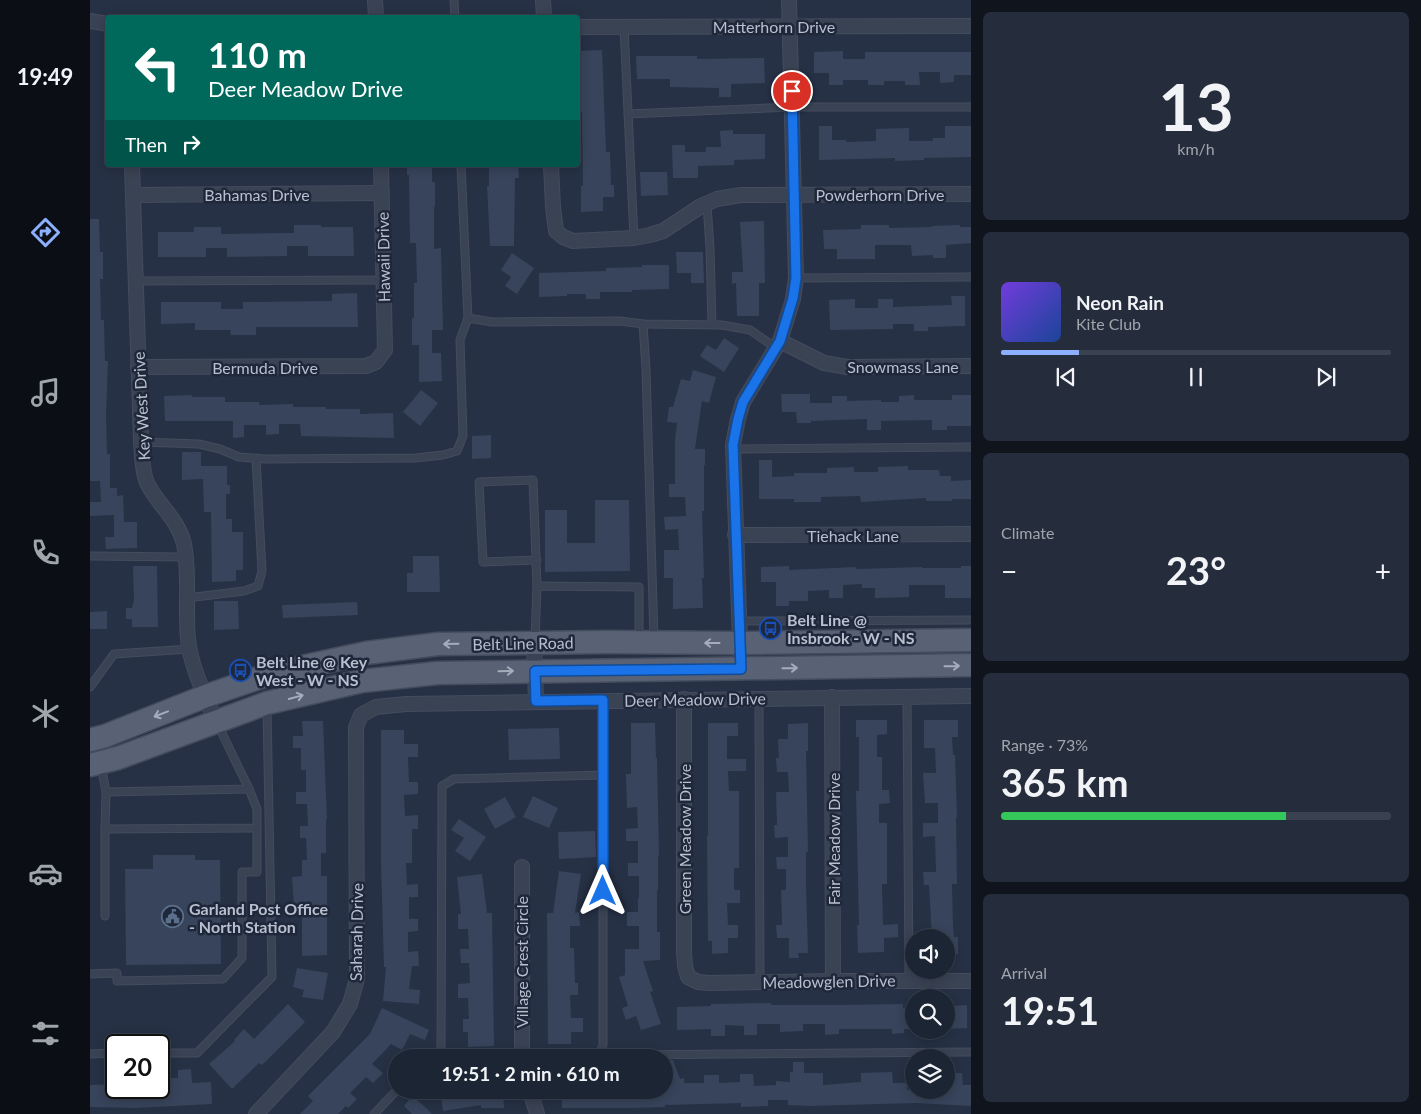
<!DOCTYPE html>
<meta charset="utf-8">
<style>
body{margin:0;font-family:Lato,sans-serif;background:#252d3c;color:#f1f3f6;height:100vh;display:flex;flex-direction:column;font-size:19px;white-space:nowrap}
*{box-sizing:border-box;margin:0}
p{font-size:16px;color:#a0a5ac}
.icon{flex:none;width:28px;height:28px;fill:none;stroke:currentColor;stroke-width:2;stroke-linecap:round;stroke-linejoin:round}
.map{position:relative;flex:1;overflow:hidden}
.panel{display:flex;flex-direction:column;gap:12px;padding:12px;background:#0f141d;width:450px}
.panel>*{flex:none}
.guide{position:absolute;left:15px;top:15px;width:475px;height:152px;border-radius:5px;box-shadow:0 2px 12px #0003,0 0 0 1px #3a424f;background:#00695c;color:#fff;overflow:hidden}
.controls{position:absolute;left:815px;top:929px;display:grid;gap:10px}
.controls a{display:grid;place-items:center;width:50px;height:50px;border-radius:50%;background:#1c2534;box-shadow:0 2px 12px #0003,0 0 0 1px #3a424f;font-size:25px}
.speed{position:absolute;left:15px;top:1034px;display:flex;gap:10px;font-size:25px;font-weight:700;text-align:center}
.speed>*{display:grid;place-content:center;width:65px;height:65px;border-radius:50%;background:#1c2534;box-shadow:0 2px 12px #0003,0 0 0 1px #3a424f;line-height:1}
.speed .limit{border:2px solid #111;border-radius:8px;background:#fff;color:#111}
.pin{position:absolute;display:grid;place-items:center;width:42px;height:42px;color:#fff;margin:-21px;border:2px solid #fff;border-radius:50%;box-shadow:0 1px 5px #0007}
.me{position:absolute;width:55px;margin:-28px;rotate:0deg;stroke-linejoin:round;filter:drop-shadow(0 0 4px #0008)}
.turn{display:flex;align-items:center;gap:18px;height:105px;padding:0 20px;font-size:22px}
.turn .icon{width:65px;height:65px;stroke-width:2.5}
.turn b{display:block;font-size:35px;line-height:42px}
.then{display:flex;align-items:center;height:48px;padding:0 20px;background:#0003;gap:10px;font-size:19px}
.big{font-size:38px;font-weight:700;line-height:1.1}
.panel .widget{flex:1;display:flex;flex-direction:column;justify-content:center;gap:8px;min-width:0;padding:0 18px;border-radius:8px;background:#252d3c}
.panel .dial{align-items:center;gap:0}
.dial b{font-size:65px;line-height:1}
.song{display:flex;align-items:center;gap:15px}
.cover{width:60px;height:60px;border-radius:8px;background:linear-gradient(135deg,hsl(260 70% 55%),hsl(220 70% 35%))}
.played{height:5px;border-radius:2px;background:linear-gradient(90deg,#8cb0fe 20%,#3a424f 20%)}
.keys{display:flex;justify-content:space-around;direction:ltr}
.heat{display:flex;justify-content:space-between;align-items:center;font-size:28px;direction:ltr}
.charge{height:8px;border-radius:4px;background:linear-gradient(90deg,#34c759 73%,#3a424f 0)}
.trip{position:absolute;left:298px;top:1049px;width:285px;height:50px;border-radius:25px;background:#1c2534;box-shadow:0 2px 12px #0003,0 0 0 1px #3a424f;font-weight:700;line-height:50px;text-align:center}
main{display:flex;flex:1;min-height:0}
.menu{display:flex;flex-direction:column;width:90px;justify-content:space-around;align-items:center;background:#0b0f15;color:#a0a5ac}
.menu .icon{width:35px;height:35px}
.menu .selected{color:#8cb0fe}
.menu b{font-size:22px;color:#f1f3f6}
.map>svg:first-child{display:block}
.building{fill:#37445b}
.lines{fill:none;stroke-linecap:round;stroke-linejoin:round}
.service-casing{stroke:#444c5e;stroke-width:9}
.minor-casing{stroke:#444c5e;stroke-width:16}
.primary-casing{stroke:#444c5e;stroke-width:25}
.service{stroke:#3a4354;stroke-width:7}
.minor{stroke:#3a4354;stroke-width:14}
.primary{stroke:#586274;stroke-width:22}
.oneway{stroke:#a5acbc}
.route-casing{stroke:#114b97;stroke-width:12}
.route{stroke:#1a73e8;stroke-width:9}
.labels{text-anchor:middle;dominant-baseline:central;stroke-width:5;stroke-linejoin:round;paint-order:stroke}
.street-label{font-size:16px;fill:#b8bfce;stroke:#1f283a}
.poi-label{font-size:16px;font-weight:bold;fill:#b8bfce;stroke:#1f283a;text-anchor:start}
</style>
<main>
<nav class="menu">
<b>19:49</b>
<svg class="icon selected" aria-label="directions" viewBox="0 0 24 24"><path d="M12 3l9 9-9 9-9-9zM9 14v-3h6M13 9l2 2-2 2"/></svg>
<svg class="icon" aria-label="music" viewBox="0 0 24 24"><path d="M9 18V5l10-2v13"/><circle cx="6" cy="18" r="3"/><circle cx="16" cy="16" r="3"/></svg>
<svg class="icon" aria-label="phone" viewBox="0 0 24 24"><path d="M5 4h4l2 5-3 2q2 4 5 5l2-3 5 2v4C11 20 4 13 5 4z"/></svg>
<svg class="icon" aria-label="climate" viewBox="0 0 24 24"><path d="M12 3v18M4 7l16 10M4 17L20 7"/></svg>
<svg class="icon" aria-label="car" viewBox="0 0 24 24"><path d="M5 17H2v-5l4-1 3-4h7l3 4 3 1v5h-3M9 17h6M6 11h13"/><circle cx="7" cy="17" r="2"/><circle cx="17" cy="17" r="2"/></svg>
<svg class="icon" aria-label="filters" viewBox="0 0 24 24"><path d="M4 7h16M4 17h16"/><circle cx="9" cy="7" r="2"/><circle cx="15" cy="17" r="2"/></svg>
</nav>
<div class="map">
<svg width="881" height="1114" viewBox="0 0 881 1114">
<rect width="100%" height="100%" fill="#263145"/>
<g class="building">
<path d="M512,50L516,152H520L521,185H524V197H513V211L491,212V186H493L492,112H490L488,51Z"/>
<path d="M753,51V59H775V52H881V75H864V82L850,83V72H829L830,85H815V81H794V85H778V80H753V85H739V73H724V52Z"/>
<path d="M546,56H607V59L674,58L675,83L641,84V97H629V88L580,87V79H547Z"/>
<path d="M729,126H742V140H756V142L786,141V129L819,128V141H843V138H855V126H881V157L834,158V160L805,161V158L729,160Z"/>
<path d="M643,130V134H675V159L644,160V165L608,166V178H583L582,145H595V152H616V147H631L630,131Z"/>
<path d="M317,165H342V182H345V207H344V249L351,248L353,330H342V353H351L352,381L329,382V345H322V318H324V283H327L326,243H320L319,175H317Z"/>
<path d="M399,165H428L429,178H425L424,246H400L397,186H399Z"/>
<path d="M550,172H577L578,195L551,196Z"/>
<path d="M0,219H9L10,252H13V279H10L11,320H14L15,361H18L16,414L17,454H20V488H27V496L33,495L34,522H47V548L16,549L15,537H24V515L0,516V502H11L10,481H0Z"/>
<path d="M674,221L675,283H669V316H647L646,283L642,284V272H653L650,222Z"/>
<path d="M204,225H231V227H263L264,256H218V246H197V256L137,257V248H116V257H68V232H104V227H131V234L204,233Z"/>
<path d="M771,225H799V228L842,227V226L870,225V227H881V243L856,245V258H843V255L822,256L821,245H785V259H747V249H734L733,230L771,229Z"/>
<path d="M586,252H613L614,283H601V273H587Z"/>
<path d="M422,253L444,268L427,294L415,286L421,277L411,270Z"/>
<path d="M552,265H579V289L542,290V292H510V299H496V294H477V296L449,297V273L516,271V268L552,267Z"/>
<path d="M267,293L268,327H166V335H141L140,330H105V323L71,324V302H131V309H153V302L242,301V294Z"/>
<path d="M861,296H875V326L838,327V331H824V324H803V329L740,330L739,300L765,299V308H788V299H803V307L862,305Z"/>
<path d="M634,338L649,348L634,372L610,356L617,345L626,350Z"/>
<path d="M603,370L626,377L619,403L612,401L605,449H615V465H614V511H612L614,578H612L613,608L583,609V578H574V550H589L588,529L575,530L574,517L596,516L595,497H579V484H585V441L587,423L577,422L579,407H583L591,379L600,381Z"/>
<path d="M331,390L348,403L330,426L313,412Z"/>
<path d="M691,394H720V403H742V396H757V401L791,400V402H809V396L824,395V400H862V395H881V426H857V430H842V420L791,421V430H777V419L721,421V423H707L706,412H692Z"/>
<path d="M102,395V397H135V402H169V405L203,404V407H236V409H270V414L303,413L304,438L211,436L210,424H189V434L176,435V425H154V437L143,438V421H75L74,396Z"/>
<path d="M401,435V458L382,459V436Z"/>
<path d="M92,452H111V466H137V485H140V494H136V519H142V532H153V570H146V581L122,582L121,512H114L113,479L92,480Z"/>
<path d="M669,460H682V477L704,476V473H737V468L764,467V472H788V467L818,466V470H849L850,476H861V481L881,480V499H862V501H836V498L771,502L770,496L731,497V502H704V499H669Z"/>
<path d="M505,500H539L540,571L455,572V510H477V543H505Z"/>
<path d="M323,556H349L350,592H317V573H323Z"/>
<path d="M43,566H67L68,627H42V619H36V608H42L44,600Z"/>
<path d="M699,566V570L766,567V569L832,567V568H871V566H881V598H855V585H819V597L785,598V588H772V584L753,585V598H739V590L718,591V601H699V606H686V582H671V567Z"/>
<path d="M124,601H148L149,629L124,630Z"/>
<path d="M267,602L268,615L193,618L192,605Z"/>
<path d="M17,611V629H0V612Z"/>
<path d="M766,720H797V734L787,735V757H792V790H799L800,803L789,804V823H797V884H792L793,925L808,924V937L794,938V952L768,953L767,925H769L766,791H769V737H766Z"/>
<path d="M834,720H868V737H862L863,755H865L867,818H866L867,884H862L863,926L864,937H868V954H856V938H842L839,885H834L833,872H846L845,836L833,837V823H848V803H835L833,773H846L845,748H834Z"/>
<path d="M212,721H233L237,819H236V853H231V876H237V955L212,956V906H204L202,877L212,876V860H217L216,838H210V826H218L217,804H206V792H216V770H211V748H203V736H213Z"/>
<path d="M541,723H565L566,758H567L569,856H568V890H567V932H570V960L553,961L563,991L560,992L571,1024L551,1030L546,1016L536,1020L532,1008L538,1006L529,977L535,975V949H549V926H537V912H548V898H549V876H538V863H548V841H536V829L548,828L547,807L537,808L536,774H541Z"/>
<path d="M618,723H648V736H637V759H656V771H638L639,791H649V868H644V890H650V903H637L638,925H648V938H638V953L622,954V941H618L617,836H618Z"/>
<path d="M718,723V751H716L718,852H716V885L718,953H708L709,958H699V938H687L686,925H692L691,890H696V869H687L686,857H698V837L685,838L684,825H687L686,792H699L698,772H687L686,758H689L688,739H698V724Z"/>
<path d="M469,728L470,759L419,760L418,729Z"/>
<path d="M291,730H314V744H328V757H318L319,782H328V794L314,795L315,816L328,815V829H322V863H316L317,885L328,884V897H319V919H328V931L318,932V952L328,951L329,966H322L319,989L330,990L329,1004L293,1001L296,967H294L291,864Z"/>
<path d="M443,796L468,808L459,828L433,817Z"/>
<path d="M415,797L426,817L405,829L394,809Z"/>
<path d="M369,819L396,837L380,861L365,851L374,838L361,830Z"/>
<path d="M505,831L506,857L469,859L468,832Z"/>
<path d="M63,855H105V860H130L131,964L36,965L35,869H63Z"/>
<path d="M469,871L491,874L485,913L489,912L490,926H480V948H484L485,983H488V995H480L481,1018H493V1032H481V1044H458L457,913H463Z"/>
<path d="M392,874L397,913H402L404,1046L378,1047V1032H373V1019H379L378,998H368V984L380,983L379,963H371L370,949H379L378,929H368V914H371L367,877Z"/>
<path d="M207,968L238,973L233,1000L212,997L214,990L203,987Z"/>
<path d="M681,1003V1005H749L813,1004V1008H824V1029H814V1033L802,1034V1029H749V1034L735,1035V1024H713V1031L690,1032V1024H667V1035H654V1026L635,1025V1036H621V1029L587,1030V1007L621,1006V1004Z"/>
<path d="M198,1004L215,1022L172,1065L169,1063L142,1089L119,1064L145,1041L144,1040L154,1029L164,1039Z"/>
<path d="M877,1005V1028L856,1029V1011L862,1010V1006Z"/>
<path d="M292,1008L339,1030L335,1040L320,1034L312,1050L301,1044L282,1064L293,1073L283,1083L276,1077L260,1093L267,1099L258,1108L256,1106L248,1114H210L223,1101L218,1096L280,1034Z"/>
<path d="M580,1060H583L590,1079L594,1078V1083H614V1075H629V1083L650,1082V1074H663L664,1086L686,1085V1081L700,1082V1072H703V1062H714V1073H733V1085L771,1082V1073L802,1072L803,1083H817V1090H860V1073H872L873,1085H881V1106L826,1103L719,1106L698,1105V1100H678V1106L651,1107V1103L575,1105V1107L540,1108H472V1090H574V1085L581,1084Z"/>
<path d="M101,1069L102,1083L121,1082L122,1104L46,1108L0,1107V1085L26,1084V1088H69V1078H88V1070Z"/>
<path d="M350,1090H413L414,1108H391V1105L353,1111Z"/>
<path d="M322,1096L334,1106L342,1114H322L314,1106Z"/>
</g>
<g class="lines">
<defs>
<g id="service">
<path d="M364,0L365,18"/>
<path d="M534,27L544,238"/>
<path d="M538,114L702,107H881"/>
<path d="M371,165L378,318L402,322L530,321L553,324L632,325L660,330L686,348"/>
<path d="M617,204L620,248L622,325"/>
<path d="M706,278L881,277"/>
<path d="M46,281L294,280"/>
<path d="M553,324L556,369L564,639"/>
<path d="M51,442L109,444L130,449L149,457L175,459L325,458L353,455L367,451L373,436L370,340L378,318"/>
<path d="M643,449L881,447"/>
<path d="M0,556L95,557"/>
<path d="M447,560L393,562L389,482L443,480L447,586"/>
<path d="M97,598L154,591L168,586L172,571L166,458"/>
<path d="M649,621L881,620"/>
<path d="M445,640L447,586L549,587V640"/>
<path d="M0,687L24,654L100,649"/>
<path d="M817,696L819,980"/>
<path d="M669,699L670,981"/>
<path d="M513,700V1045L510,1052L503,1054L361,1055L351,1053L352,786L364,779L513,775"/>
<path d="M11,765L16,792L159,789L128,725"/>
<path d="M16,792L15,829L167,828V809L159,789"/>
<path d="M15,829V916"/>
<path d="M0,974L27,973V981L133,979L152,958V872H167V828"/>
<path d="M510,1052L528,1055L881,1052"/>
<path d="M69,1053H107L182,977L177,707"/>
<path d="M0,1054L26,1053"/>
<path d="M344,1058L351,1053"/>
<path d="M284,1114L307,1090"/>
</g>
<g id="minor">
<path d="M285,0L286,18"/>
<path d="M453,0L454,18"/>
<path d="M0,21L18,24"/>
<path d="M488,27L881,26"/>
<path d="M42,165L51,442C52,455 52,471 57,483C68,505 88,519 94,544C100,575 95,608 98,639C101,668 115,695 126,722"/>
<path d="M461,165L463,207L466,231L473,237L483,241L544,238L560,235L573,231L611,206L627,199L651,195L881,194"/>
<path d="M43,195L292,193"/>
<path d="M690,341L734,363L757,367L881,366"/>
<path d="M48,367L276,366L286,362L295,350L291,165"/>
<path d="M645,535L881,534"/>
<path d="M444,643L446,701"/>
<path d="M651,669L643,445L648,419L653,402L690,341L703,299L706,278L699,0"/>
<path d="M742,697L743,981"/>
<path d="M594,699V952L595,966L598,977L608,982L619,983L743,981H881"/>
<path d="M432,1058V867"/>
<path d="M440,1090L447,1114"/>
<path d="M166,1114L243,1032L260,1004L267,979L266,727L271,715L286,707L316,704L881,696"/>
</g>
<g id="primary">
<path d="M0,740L15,736L116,696L180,674L276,653L348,644L517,642L650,643L881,640"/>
<path d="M0,765L28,758L177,703L272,681L348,673L881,665"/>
</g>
</defs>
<use href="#service" class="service-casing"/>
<use href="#minor" class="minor-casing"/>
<use href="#primary" class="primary-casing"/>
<use href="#service" class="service"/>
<use href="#minor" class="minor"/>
<use href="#primary" class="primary"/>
</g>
<defs><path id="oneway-shaft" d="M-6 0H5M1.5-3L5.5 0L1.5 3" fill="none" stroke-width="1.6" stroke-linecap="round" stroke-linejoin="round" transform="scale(1.25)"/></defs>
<g class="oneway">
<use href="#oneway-shaft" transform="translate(622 643) rotate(-180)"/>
<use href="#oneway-shaft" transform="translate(361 644) rotate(179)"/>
<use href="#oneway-shaft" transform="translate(862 666) rotate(-1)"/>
<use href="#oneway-shaft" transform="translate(700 668) rotate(-1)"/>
<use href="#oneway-shaft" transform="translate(416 671) rotate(-1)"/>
<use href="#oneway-shaft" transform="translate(206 697) rotate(-15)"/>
<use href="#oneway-shaft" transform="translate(71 714) rotate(159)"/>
</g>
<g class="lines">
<defs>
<path id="route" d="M513,891V700L446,701L445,671L651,669L643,445L648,419L653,402L690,341L703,298L706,278L702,91"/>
</defs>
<use href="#route" class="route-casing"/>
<use href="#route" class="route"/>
</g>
<defs>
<symbol id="bus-ring" viewBox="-11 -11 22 22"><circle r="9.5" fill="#1f283a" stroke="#1a4fb4" stroke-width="1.5"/><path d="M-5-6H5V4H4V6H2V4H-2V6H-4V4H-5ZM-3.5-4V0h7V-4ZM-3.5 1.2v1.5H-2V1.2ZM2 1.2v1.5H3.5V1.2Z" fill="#1a4fb4"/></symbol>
<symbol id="civic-ring" viewBox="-11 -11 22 22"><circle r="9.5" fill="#1f283a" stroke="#5c6f8a" stroke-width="1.5"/><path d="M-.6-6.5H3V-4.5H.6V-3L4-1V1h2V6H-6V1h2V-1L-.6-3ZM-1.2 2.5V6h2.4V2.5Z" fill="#5c6f8a"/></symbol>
</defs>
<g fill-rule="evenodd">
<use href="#bus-ring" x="668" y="616" width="25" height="25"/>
<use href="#bus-ring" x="138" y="658" width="25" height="25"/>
<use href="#civic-ring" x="70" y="904" width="25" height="25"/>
</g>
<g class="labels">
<g class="street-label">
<text x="684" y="26">Matterhorn Drive</text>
<text x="167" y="194">Bahamas Drive</text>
<text x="790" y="194">Powderhorn Drive</text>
<text transform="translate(293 257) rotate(-91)">Hawaii Drive</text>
<text x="813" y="366">Snowmass Lane</text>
<text x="175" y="367">Bermuda Drive</text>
<text transform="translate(51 406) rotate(-93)">Key West Drive</text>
<text x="763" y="535">Tiehack Lane</text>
<text transform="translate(433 643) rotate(-1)">Belt Line Road</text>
<text transform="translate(605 699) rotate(-1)">Deer Meadow Drive</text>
<text transform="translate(594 839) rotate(-90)">Green Meadow Drive</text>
<text transform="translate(743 839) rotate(-90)">Fair Meadow Drive</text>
<text transform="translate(266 932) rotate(-89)">Saharah Drive</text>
<text transform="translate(431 962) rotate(-90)">Village Crest Circle</text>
<text transform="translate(739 981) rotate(-1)">Meadowglen Drive</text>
</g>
<g class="poi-label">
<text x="697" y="619">Belt Line @<tspan x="697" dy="18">Insbrook - W - NS</tspan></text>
<text x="166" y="661">Belt Line @ Key<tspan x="166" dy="18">West - W - NS</tspan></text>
<text x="99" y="908">Garland Post Office<tspan x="99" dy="18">- North Station</tspan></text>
</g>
</g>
</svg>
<div class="controls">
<a><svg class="icon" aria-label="sound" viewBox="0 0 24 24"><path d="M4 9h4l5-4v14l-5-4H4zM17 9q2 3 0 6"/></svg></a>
<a><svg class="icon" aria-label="search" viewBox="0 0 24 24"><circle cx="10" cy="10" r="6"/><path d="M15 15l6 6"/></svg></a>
<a><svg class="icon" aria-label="layers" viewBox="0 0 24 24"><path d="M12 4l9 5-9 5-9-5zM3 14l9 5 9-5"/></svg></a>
</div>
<div class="speed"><div class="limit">20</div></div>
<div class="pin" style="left:702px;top:91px;background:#d93025"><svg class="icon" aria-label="arrive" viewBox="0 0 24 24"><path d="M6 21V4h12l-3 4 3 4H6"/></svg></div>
<svg class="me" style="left:513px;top:891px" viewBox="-20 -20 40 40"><path d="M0-17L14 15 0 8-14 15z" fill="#1a73e8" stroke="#fff" stroke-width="4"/></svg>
<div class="trip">19:51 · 2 min · 610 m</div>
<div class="guide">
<div class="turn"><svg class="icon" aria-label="left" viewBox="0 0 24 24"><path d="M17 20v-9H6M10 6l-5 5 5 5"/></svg><div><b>110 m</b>Deer Meadow Drive</div></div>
<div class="then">Then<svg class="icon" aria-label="right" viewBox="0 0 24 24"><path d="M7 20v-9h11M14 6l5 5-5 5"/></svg></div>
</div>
</div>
<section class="panel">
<div class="widget dial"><b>13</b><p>km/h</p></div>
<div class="widget">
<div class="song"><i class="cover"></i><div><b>Neon Rain</b><p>Kite Club</p></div></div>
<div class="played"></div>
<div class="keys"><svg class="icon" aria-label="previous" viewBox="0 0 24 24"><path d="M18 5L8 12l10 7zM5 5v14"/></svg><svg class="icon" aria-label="pause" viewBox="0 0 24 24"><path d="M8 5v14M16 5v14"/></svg><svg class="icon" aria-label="next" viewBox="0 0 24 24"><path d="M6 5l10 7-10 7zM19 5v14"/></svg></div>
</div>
<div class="widget"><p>Climate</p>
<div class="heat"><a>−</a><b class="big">23°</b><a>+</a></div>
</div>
<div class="widget"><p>Range · 73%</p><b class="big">365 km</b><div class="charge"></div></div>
<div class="widget"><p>Arrival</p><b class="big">19:51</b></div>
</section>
</main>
